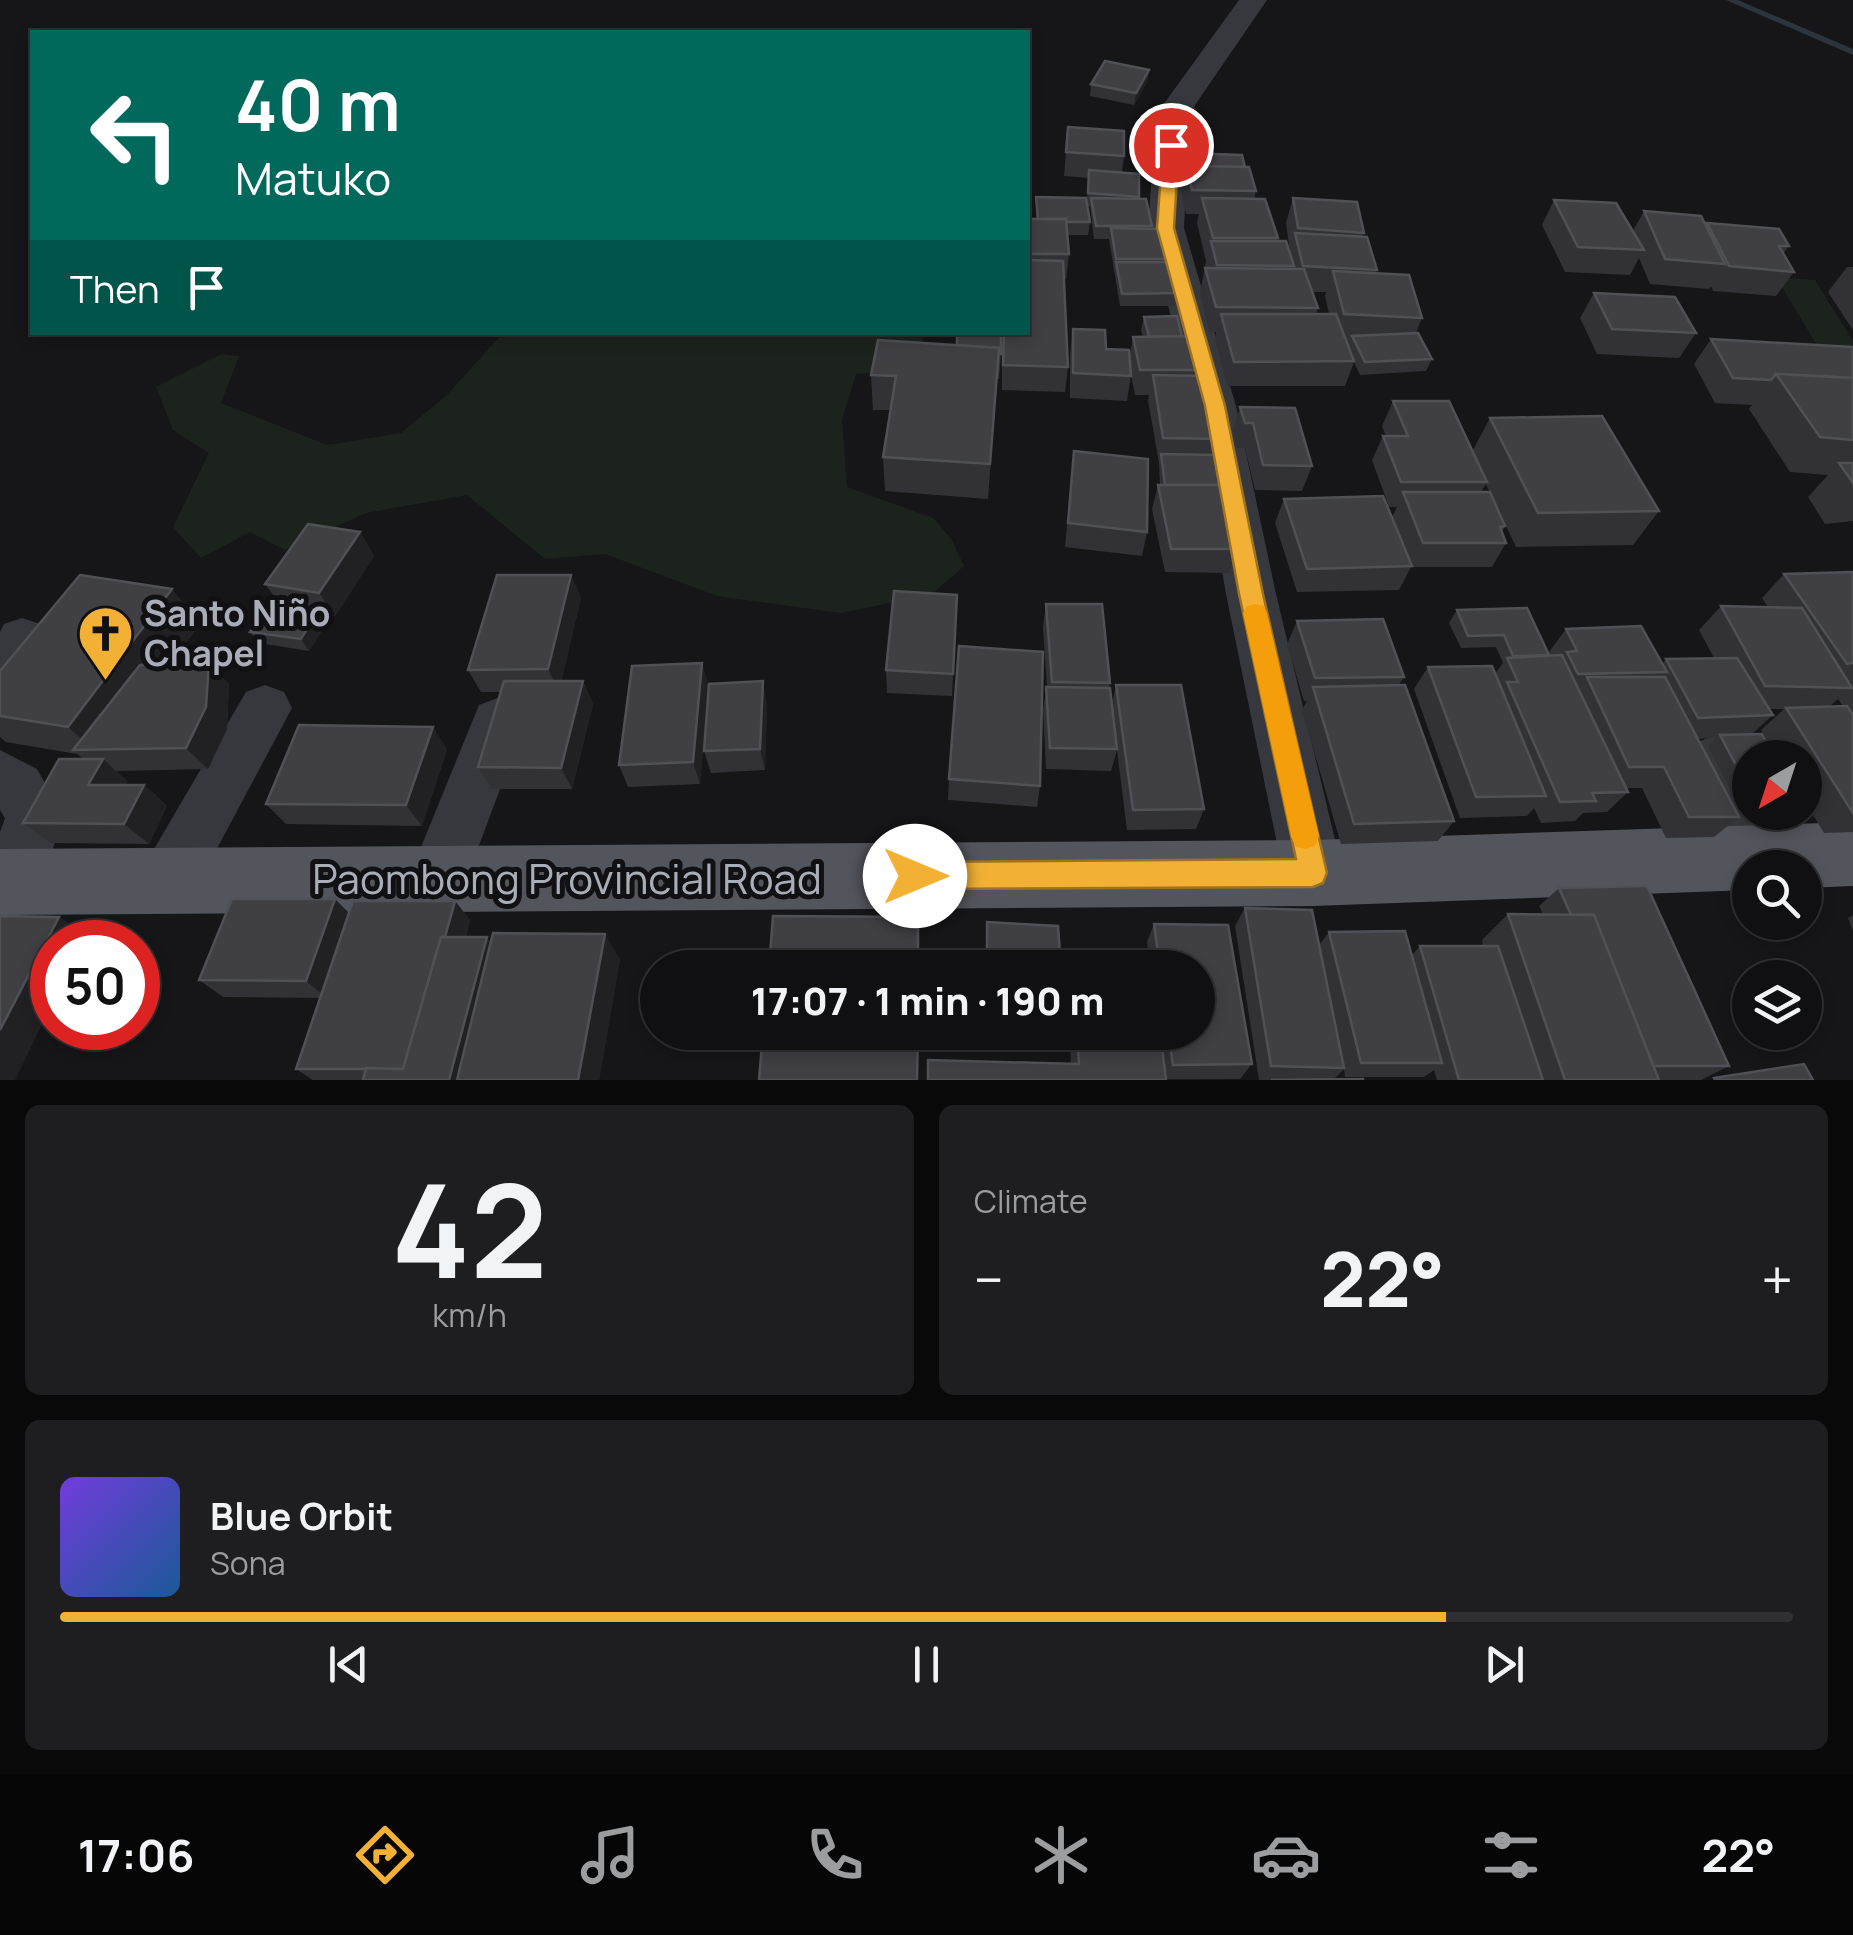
<!DOCTYPE html>
<meta charset="utf-8">
<style>
body{margin:0;font-family:Manrope,sans-serif;background:#1e1e20;color:#f1f3f6;height:100vh;display:flex;flex-direction:column;font-size:38px;white-space:nowrap}
*{box-sizing:border-box;margin:0}
p{font-size:32px;color:#9c9d9f}
.icon{flex:none;width:55px;height:55px;fill:none;stroke:currentColor;stroke-width:2;stroke-linecap:round;stroke-linejoin:round}
.map{position:relative;height:1080px;overflow:hidden}
.panel{display:flex;flex-direction:column;gap:25px;padding:25px;background:#09090a;flex:1}
.panel>*{flex:none}
.hud{position:absolute;left:30px;top:30px;width:1000px;height:305px;border-radius:0px;box-shadow:0 5px 15px #0003,0 0 0 2px #303032;background:#00695c;color:#fff;overflow:hidden}
.needle{width:65px;rotate:219deg}
.buttons{position:absolute;left:1732px;top:740px;display:grid;gap:20px}
.buttons a{display:grid;place-items:center;width:90px;height:90px;border-radius:50%;background:#101012;box-shadow:0 5px 15px #0003,0 0 0 2px #303032;font-size:50px}
.speed{position:absolute;left:30px;top:920px;display:flex;gap:20px;font-size:50px;font-weight:700;text-align:center}
.speed>*{display:grid;place-content:center;width:130px;height:130px;border-radius:50%;background:#101012;box-shadow:0 5px 15px #0003,0 0 0 2px #303032;line-height:1}
.speed .limit{border:15px solid #d22;background:#fff;color:#111}
.pin{position:absolute;display:grid;place-items:center;width:85px;height:85px;color:#fff;margin:-42px;border:5px solid #fff;border-radius:50%;box-shadow:0 2px 10px #0007}
.me{position:absolute;width:110px;margin:-55px;rotate:90deg;stroke-linejoin:round;filter:drop-shadow(0 0 8px #0008)}
.turn{display:flex;align-items:center;gap:35px;height:210px;padding:0 40px;font-size:45px}
.turn .icon{width:130px;height:130px;stroke-width:2.5}
.turn b{display:block;font-size:70px;line-height:85px}
.then{display:flex;align-items:center;height:95px;padding:0 40px;background:#0003;gap:20px;font-size:38px}
.big{font-size:75px;font-weight:800;line-height:1.1}
.panel .widget{flex:1;display:flex;flex-direction:column;justify-content:center;gap:15px;min-width:0;padding:0 35px;border-radius:15px;background:#1e1e20}
.panel .dial{align-items:center;gap:0}
.dial b{font-size:130px;line-height:1}
.song{display:flex;align-items:center;gap:30px}
.cover{width:120px;height:120px;border-radius:15px;background:linear-gradient(135deg,hsl(260 70% 55%),hsl(210 70% 35%))}
.played{height:10px;border-radius:5px;background:linear-gradient(90deg,#f2b134 80%,#303032 80%)}
.keys{display:flex;justify-content:space-around;direction:ltr}
.heat{display:flex;justify-content:space-between;align-items:center;font-size:55px;direction:ltr}
.panel .tiles{flex:1;display:grid;gap:25px;grid-template-columns:1fr 1fr}
.widget:last-child{grid-column:span 2}
.trip{position:absolute;left:640px;top:950px;width:575px;height:100px;border-radius:50px;background:#101012;box-shadow:0 5px 15px #0003,0 0 0 2px #303032;font-weight:800;line-height:100px;text-align:center}
.dock{display:flex;height:160px;justify-content:space-around;align-items:center;background:#060607;color:#9c9d9f}
.dock .icon{width:70px;height:70px}
.dock .on{color:#f2b134}
.dock b{font-size:45px;color:#f1f3f6}
.map>svg:first-child{display:block}
.green{fill:#1c231d}
.lines{fill:none;stroke-linecap:round;stroke-linejoin:round}
.stream{fill:#2c353c;fill-rule:evenodd}
.minor{fill:#37383d;fill-rule:evenodd}
.major{fill:#53555c;fill-rule:evenodd}
.wall{fill:#323236;fill-rule:evenodd}
.shaded-wall{fill:#212124}
.building{fill:#3f3f44;stroke:#4f5156;stroke-width:2.5}
.route{fill:#f2b134;stroke:#9d7322;stroke-width:2.5}
.slow{fill:#f59e0b}
.labels{text-anchor:middle;dominant-baseline:central;stroke-width:10;stroke-linejoin:round;paint-order:stroke}
.poi-label{font-size:35px;font-weight:bold;fill:#a8adb8;stroke:#111113;text-anchor:start}
.near-street-label{font-size:42px;fill:#a8adb8;stroke:#111113}
</style>
<div class="map">
<svg width="1853" height="1080" viewBox="0 0 1853 1080">
<rect width="100%" height="100%" fill="#161618"/>
<g class="green">
<path d="M1776,277L1815,280L1853,341V384L1827,362Z"/>
<path d="M503,333H913L923,338L917,370L856,374L842,420L847,487L933,518L952,540L964,566L932,594L841,613L717,596L605,554L545,559L467,495L366,513L285,550L250,532L201,558L173,527L209,453L173,430L156,387L222,354L239,356L221,403L327,445L401,433L446,396Z"/>
</g>
<g class="lines">
<path class="stream" d="M1726,0H1738L1853,49V55Z"/>
<g class="minor">
<path d="M1239,0H1267L1195,105L1188,145L1184,228L1236,406L1276,594L1343,873L1334,893L1313,901L1292,893L1283,873L1226,594L1194,406L1148,228L1154,145L1163,105Z"/>
<path d="M22,618L40,624L48,639L19,711L0,718V632L4,624Z"/>
<path d="M265,685L284,692L292,708L189,901L168,910L147,901L138,881L147,861L246,692Z"/>
<path d="M498,698L517,705L525,722L459,899L438,908L417,899L408,879L479,705Z"/>
<path d="M1713,736L1733,744L1750,783V812H1762L1780,857L1776,868H1750V885L1730,877L1685,761L1693,744Z"/>
<path d="M0,750L37,769L63,816C50,861 46,879 0,897V832L5,818L0,810Z"/>
</g>
<path class="major" d="M1853,822V886L1805,888V868H1750V890L1313,906L0,915V849L1313,840Z"/>
</g>
<g class="wall">
<path d="M1149,70L1147,82L1134,105L1090,96L1091,84Z"/>
<path d="M1068,127L1124,156L1122,173L1139,174L1138,199L1152,226L1151,229L1167,259V262L1178,293L1175,306H1120L1109,239H1094L1090,206H1087L1090,222L1088,235H1067L1069,254L1066,279H1064L1068,367L1065,392L1002,390V332H1028V218L1036,219V197L1087,202L1088,178L1064,176Z"/>
<path d="M1184,153L1245,167L1256,191L1254,199L1278,238L1277,241L1290,252L1286,223L1293,198L1364,233L1362,237L1377,270L1376,273L1422,318L1416,333L1432,359L1426,371L1360,375L1354,362L1345,386H1227L1215,339L1216,332H1209L1200,293L1206,261L1197,223L1199,214H1186L1181,190L1184,177L1182,166ZM1312,292H1326L1325,296L1329,314H1316L1318,308Z"/>
<path d="M1554,200L1633,231L1644,211L1706,225L1707,223L1789,246L1783,254L1794,272L1776,296L1713,291L1711,286L1709,289L1650,284L1639,258L1630,275L1565,272L1542,225Z"/>
<path d="M1847,267H1853V330L1828,292Z"/>
<path d="M1594,293L1696,333L1679,358L1597,354L1580,318Z"/>
<path d="M1144,317L1182,336L1206,370L1204,378L1218,439L1213,455L1237,549L1229,573L1165,572L1152,509L1158,485H1160L1159,463L1148,400L1149,395H1135L1131,375L1127,401L1070,398V354L1073,329L1106,349L1130,355L1133,337H1143L1141,330Z"/>
<path d="M1711,339L1853,347V521L1825,524L1808,497L1828,475L1790,472L1749,409L1752,405L1715,403L1694,364Z"/>
<path d="M1001,354L999,379H997L988,499L885,491L883,457L890,410H873L871,375Z"/>
<path d="M1393,401L1473,450L1490,418L1659,511L1633,545L1516,547L1486,484L1481,492L1505,526L1502,532L1506,543L1492,567H1411L1399,590L1297,592L1275,523L1284,499L1392,517L1397,507H1389L1372,460L1383,436H1386L1382,426Z"/>
<path d="M1240,407L1312,466L1302,491L1255,490L1245,448H1237L1233,431Z"/>
<path d="M1074,451L1147,532L1142,556L1065,547Z"/>
<path d="M360,532L374,556L335,616L323,614L328,621L309,651L259,643L250,632L280,604L265,584Z"/>
<path d="M1853,572V832L1824,833L1805,802V758H1778L1761,730L1784,709H1769L1773,715L1751,735L1750,812L1787,813H1742L1708,746L1716,738L1697,739L1739,817L1714,837L1666,838L1642,788H1627L1628,792L1607,812L1583,813L1575,821L1541,823L1534,808L1527,816L1460,818L1414,689L1428,667L1495,674L1503,663L1496,647L1461,648L1449,623L1457,610L1549,652L1566,629L1662,664L1666,659L1714,658L1699,630L1721,606L1768,607L1762,598L1784,574ZM1838,699L1843,706H1830Z"/>
<path d="M571,575L581,598L561,681H583L593,704L572,789H492L478,767L501,692H481L468,670Z"/>
<path d="M957,595L952,696L887,693L886,670Z"/>
<path d="M1046,604L1110,683L1109,688L1112,704L1116,685L1204,809L1196,829L1127,830L1117,750L1111,771L1046,769L1043,709L1047,687L1043,627Z"/>
<path d="M1297,621L1404,677L1399,685L1454,821L1438,841L1341,844L1302,710L1307,701H1304L1287,644Z"/>
<path d="M200,623L171,664L229,684L227,729L208,769L116,771L127,781L125,785H144L167,806L149,844L51,843L23,823L84,759L77,754L6,742L0,737V671Z"/>
<path d="M702,663L708,686L700,784L628,787L619,765Z"/>
<path d="M767,704L765,770L711,773L704,751Z"/>
<path d="M447,749L422,826L286,824L266,804Z"/>
<path d="M949,779L1040,786L1037,807L948,800Z"/>
<path d="M1559,888L1729,1066L1701,1080H1437L1434,1070L1424,1077H1345L1344,1069L1334,1079L1363,1080H1259L1235,926L1245,908L1319,945L1329,932L1412,955L1420,946H1483L1482,940L1508,914L1543,915L1539,906Z"/>
<path d="M455,901L470,920L466,937H487L491,943L620,959L599,1080H313L296,1069L320,998L223,997L199,980L349,913Z"/>
<path d="M1853,915V931L1848,918Z"/>
<path d="M987,922L1061,968H985Z"/>
<path d="M1154,924L1228,925L1252,1064L1240,1079L928,1080V1060L1071,1064L1070,1047L1074,1032H1198V968H1150L1147,942Z"/>
<path d="M985,1032H1064L1059,1048L985,1045Z"/>
</g>
<g class="shaded-wall">
<path d="M1149,70L1147,82L1134,105L1136,93Z"/>
<path d="M360,532L374,556L335,616L319,593Z"/>
<path d="M571,575L581,598L559,692L548,669Z"/>
<path d="M172,589L200,623L109,749L94,750L68,727Z"/>
<path d="M319,609L328,621L309,651L301,639Z"/>
<path d="M209,662L229,684L227,729L208,769L186,748Z"/>
<path d="M702,663L708,686L700,784L693,762Z"/>
<path d="M583,681L593,704L572,789L561,768Z"/>
<path d="M763,681L767,704L765,770L760,749Z"/>
<path d="M433,727L447,749L422,826L406,805Z"/>
<path d="M103,759L127,781L114,806L88,785Z"/>
<path d="M144,785L167,806L149,844L124,824Z"/>
<path d="M335,899L354,918L327,998L306,981Z"/>
<path d="M455,901L470,920L428,1080L408,1070Z"/>
<path d="M59,917L87,935L84,942H52V1004L15,1080H0V1030Z"/>
<path d="M605,934L620,959L599,1080H578Z"/>
<path d="M487,937L507,962L478,1080H449Z"/>
</g>
<g class="building">
<path d="M1105,61L1149,70L1136,93L1091,84Z"/>
<path d="M1068,127L1124,131V156L1066,152Z"/>
<path d="M1184,153L1242,155L1245,167L1186,166Z"/>
<path d="M1186,166L1249,167L1256,191L1192,190Z"/>
<path d="M1089,170L1139,174V197L1088,193Z"/>
<path d="M1036,197L1086,198L1090,222H1066V219H1038Z"/>
<path d="M1091,198L1146,199L1152,226H1096Z"/>
<path d="M1202,198L1265,199L1278,238H1213Z"/>
<path d="M1293,198L1357,202L1364,233L1298,228Z"/>
<path d="M1554,200L1616,203L1644,250L1578,247Z"/>
<path d="M1644,211L1701,216L1725,264L1665,259Z"/>
<path d="M1028,219H1066L1069,254H1028Z"/>
<path d="M1707,223L1779,229L1789,246H1779L1794,272L1729,266Z"/>
<path d="M1111,228L1161,229L1167,259H1116Z"/>
<path d="M1295,233L1367,237L1377,270L1303,266Z"/>
<path d="M1211,241H1286L1294,266L1217,265Z"/>
<path d="M1028,260L1063,261L1068,367L1003,365L1004,332H1028Z"/>
<path d="M1116,262H1169L1178,293L1122,294Z"/>
<path d="M1205,268L1304,269L1318,308L1216,307Z"/>
<path d="M1333,271L1409,275L1422,318L1344,314Z"/>
<path d="M1594,293L1675,297L1696,333L1612,329Z"/>
<path d="M1221,314H1336L1354,361L1234,362Z"/>
<path d="M1177,316L1182,336L1149,337L1144,317Z"/>
<path d="M1073,329L1105,330L1106,349L1129,350L1131,376L1073,373Z"/>
<path d="M957,332H1001V354H998L999,348L957,345Z"/>
<path d="M1418,333L1432,359L1365,362L1352,336Z"/>
<path d="M1198,336L1206,370H1140L1133,337Z"/>
<path d="M1711,339L1853,347V378L1776,374L1771,380L1733,378Z"/>
<path d="M878,340L999,348L990,464L883,457L896,376L871,375Z"/>
<path d="M1776,374L1853,378V440L1820,437Z"/>
<path d="M1153,375L1204,376L1218,439L1163,438Z"/>
<path d="M1393,401H1449L1487,482H1401L1383,436H1408Z"/>
<path d="M1240,407L1295,408L1312,466L1263,465L1253,423H1245Z"/>
<path d="M1602,416L1659,511L1538,513L1490,418Z"/>
<path d="M1074,451L1148,459L1147,532L1068,523Z"/>
<path d="M1161,454L1214,455L1220,485H1165Z"/>
<path d="M1839,463H1853V483Z"/>
<path d="M1158,485H1221L1237,549H1171Z"/>
<path d="M1403,492H1490L1505,526L1500,527L1506,543H1423Z"/>
<path d="M1383,496L1412,566L1307,569L1284,499Z"/>
<path d="M308,524L360,532L319,593L265,584Z"/>
<path d="M1853,572V663L1847,664L1784,574Z"/>
<path d="M80,575L172,589L68,727L0,716V671Z"/>
<path d="M497,575H571L548,669L468,670Z"/>
<path d="M894,591L957,595L953,674L886,670Z"/>
<path d="M269,602L319,609L301,639L250,632Z"/>
<path d="M1046,604H1102L1110,683L1052,682Z"/>
<path d="M1721,606L1802,608L1852,688L1765,686Z"/>
<path d="M1527,608L1549,655L1513,656L1504,635L1468,636L1457,610Z"/>
<path d="M1383,619L1404,677L1315,678L1297,621Z"/>
<path d="M1641,626L1667,672L1578,674L1567,652L1577,651L1566,629Z"/>
<path d="M959,646L1043,652L1040,786L949,779Z"/>
<path d="M1562,655L1628,792L1592,793L1596,801L1560,802L1507,682H1518L1507,658Z"/>
<path d="M1737,658L1773,715L1698,718L1666,659Z"/>
<path d="M209,662L206,707L186,748L73,750L140,665Z"/>
<path d="M702,663L693,762L619,765L632,666Z"/>
<path d="M1492,666L1546,796L1476,797L1428,667Z"/>
<path d="M1587,677H1665L1739,817H1689L1664,767H1629Z"/>
<path d="M504,681H583L561,768L478,767Z"/>
<path d="M763,681L760,749L704,751L709,684Z"/>
<path d="M1116,685H1181L1204,809L1133,810Z"/>
<path d="M1405,685L1454,821L1354,824L1313,687Z"/>
<path d="M1046,687L1110,688L1117,749L1050,748Z"/>
<path d="M1847,706L1853,715V813L1786,708Z"/>
<path d="M299,725L433,727L406,805L266,804Z"/>
<path d="M1762,734L1775,758H1750V792L1720,735Z"/>
<path d="M59,759H103L88,785H144L124,824L23,823Z"/>
<path d="M1647,886L1729,1066H1653L1594,915H1571L1559,888Z"/>
<path d="M232,899H335L306,981L199,980Z"/>
<path d="M353,901H455L445,937H441L403,1069H296Z"/>
<path d="M1245,908L1312,910L1344,1068L1271,1066Z"/>
<path d="M1508,914L1594,915L1659,1080H1565Z"/>
<path d="M0,916L59,917L0,1030Z"/>
<path d="M773,916L918,917V968H769Z"/>
<path d="M987,922L1058,926L1061,968H987Z"/>
<path d="M1154,924L1228,925L1252,1064L1173,1065L1168,1032H1198V968H1160Z"/>
<path d="M1405,931L1442,1063H1361L1329,932Z"/>
<path d="M493,933L605,934L578,1080H457Z"/>
<path d="M441,937H487L449,1080H363L366,1068L403,1069Z"/>
<path d="M1420,946H1498L1543,1080H1459Z"/>
<path d="M763,1032H918L917,1080H759Z"/>
<path d="M1077,1032H1160L1166,1080H928V1060L1079,1064Z"/>
<path d="M1804,1064L1813,1080H1715L1714,1078Z"/>
<path d="M1363,1079V1080H1271Z"/>
</g>
<path class="route" d="M1171,140L1179,145L1174,228L1225,406L1263,594L1327,873L1323,883L1313,887L915,889L905,885L901,876L905,866L915,862L1296,859L1239,594L1205,406L1157,228L1163,145Z"/>
<path class="slow" d="M1255,604L1264,606L1267,613L1319,836L1315,846L1305,849L1295,846L1291,836L1243,613L1247,606Z"/>
<defs>
<symbol id="church-pin" viewBox="-11 -11 22 30"><path d="M0 17L-7.5 6A9.5 9.5 0 1 1 7.5 6Z" fill="#f2b134" stroke="#111113"/><path d="M-1.2-6h2.4v3.5h3.3v2.4h-3.3V6h-2.4V-.1h-3.3v-2.4h3.3Z" fill="#111"/></symbol>
</defs>
<g fill-rule="evenodd">
<use href="#church-pin" x="74" y="602" width="63" height="86"/>
</g>
<g class="labels">
<g class="poi-label">
<text x="144" y="613">Santo Niño<tspan x="144" dy="40">Chapel</tspan></text>
</g>
<g class="near-street-label">
<text x="567" y="878">Paombong Provincial Road</text>
</g>
</g>
</svg>
<div class="buttons">
<a><svg class="needle" viewBox="-14 -14 28 28"><path d="M0-13l5 13h-10z" fill="#e53935"/><path d="M0 13l5-13h-10z" fill="#9c9d9f"/></svg></a>
<a><svg class="icon" aria-label="search" viewBox="0 0 24 24"><circle cx="10" cy="10" r="6"/><path d="M15 15l6 6"/></svg></a>
<a><svg class="icon" aria-label="layers" viewBox="0 0 24 24"><path d="M12 4l9 5-9 5-9-5zM3 14l9 5 9-5"/></svg></a>
</div>
<div class="speed"><div class="limit">50</div></div>
<div class="pin" style="left:1171px;top:145px;background:#d93025"><svg class="icon" aria-label="arrive" viewBox="0 0 24 24"><path d="M6 21V4h12l-3 4 3 4H6"/></svg></div>
<svg class="me" style="left:915px;top:876px" viewBox="-20 -20 40 40"><circle r="19" fill="#fff"/><path d="M0-13L10 11 0 6-10 11z" fill="#f2b134"/></svg>
<div class="trip">17:07 · 1 min · 190 m</div>
<div class="hud">
<div class="turn"><svg class="icon" aria-label="left" viewBox="0 0 24 24"><path d="M17 20v-9H6M10 6l-5 5 5 5"/></svg><div><b>40 m</b>Matuko</div></div>
<div class="then">Then<svg class="icon" aria-label="arrive" viewBox="0 0 24 24"><path d="M6 21V4h12l-3 4 3 4H6"/></svg></div>
</div>
</div>
<section class="panel">
<div class="tiles">
<div class="widget dial"><b>42</b><p>km/h</p></div>
<div class="widget"><p>Climate</p>
<div class="heat"><a>−</a><b class="big">22°</b><a>+</a></div>
</div>
<div class="widget">
<div class="song"><i class="cover"></i><div><b>Blue Orbit</b><p>Sona</p></div></div>
<div class="played"></div>
<div class="keys"><svg class="icon" aria-label="previous" viewBox="0 0 24 24"><path d="M18 5L8 12l10 7zM5 5v14"/></svg><svg class="icon" aria-label="pause" viewBox="0 0 24 24"><path d="M8 5v14M16 5v14"/></svg><svg class="icon" aria-label="next" viewBox="0 0 24 24"><path d="M6 5l10 7-10 7zM19 5v14"/></svg></div>
</div>
</div>
</section>
<nav class="dock">
<b>17:06</b>
<svg class="icon on" aria-label="directions" viewBox="0 0 24 24"><path d="M12 3l9 9-9 9-9-9zM9 14v-3h6M13 9l2 2-2 2"/></svg>
<svg class="icon" aria-label="music" viewBox="0 0 24 24"><path d="M9 18V5l10-2v13"/><circle cx="6" cy="18" r="3"/><circle cx="16" cy="16" r="3"/></svg>
<svg class="icon" aria-label="phone" viewBox="0 0 24 24"><path d="M5 4h4l2 5-3 2q2 4 5 5l2-3 5 2v4C11 20 4 13 5 4z"/></svg>
<svg class="icon" aria-label="climate" viewBox="0 0 24 24"><path d="M12 3v18M4 7l16 10M4 17L20 7"/></svg>
<svg class="icon" aria-label="car" viewBox="0 0 24 24"><path d="M5 17H2v-5l4-1 3-4h7l3 4 3 1v5h-3M9 17h6M6 11h13"/><circle cx="7" cy="17" r="2"/><circle cx="17" cy="17" r="2"/></svg>
<svg class="icon" aria-label="filters" viewBox="0 0 24 24"><path d="M4 7h16M4 17h16"/><circle cx="9" cy="7" r="2"/><circle cx="15" cy="17" r="2"/></svg>
<b>22°</b>
</nav>
